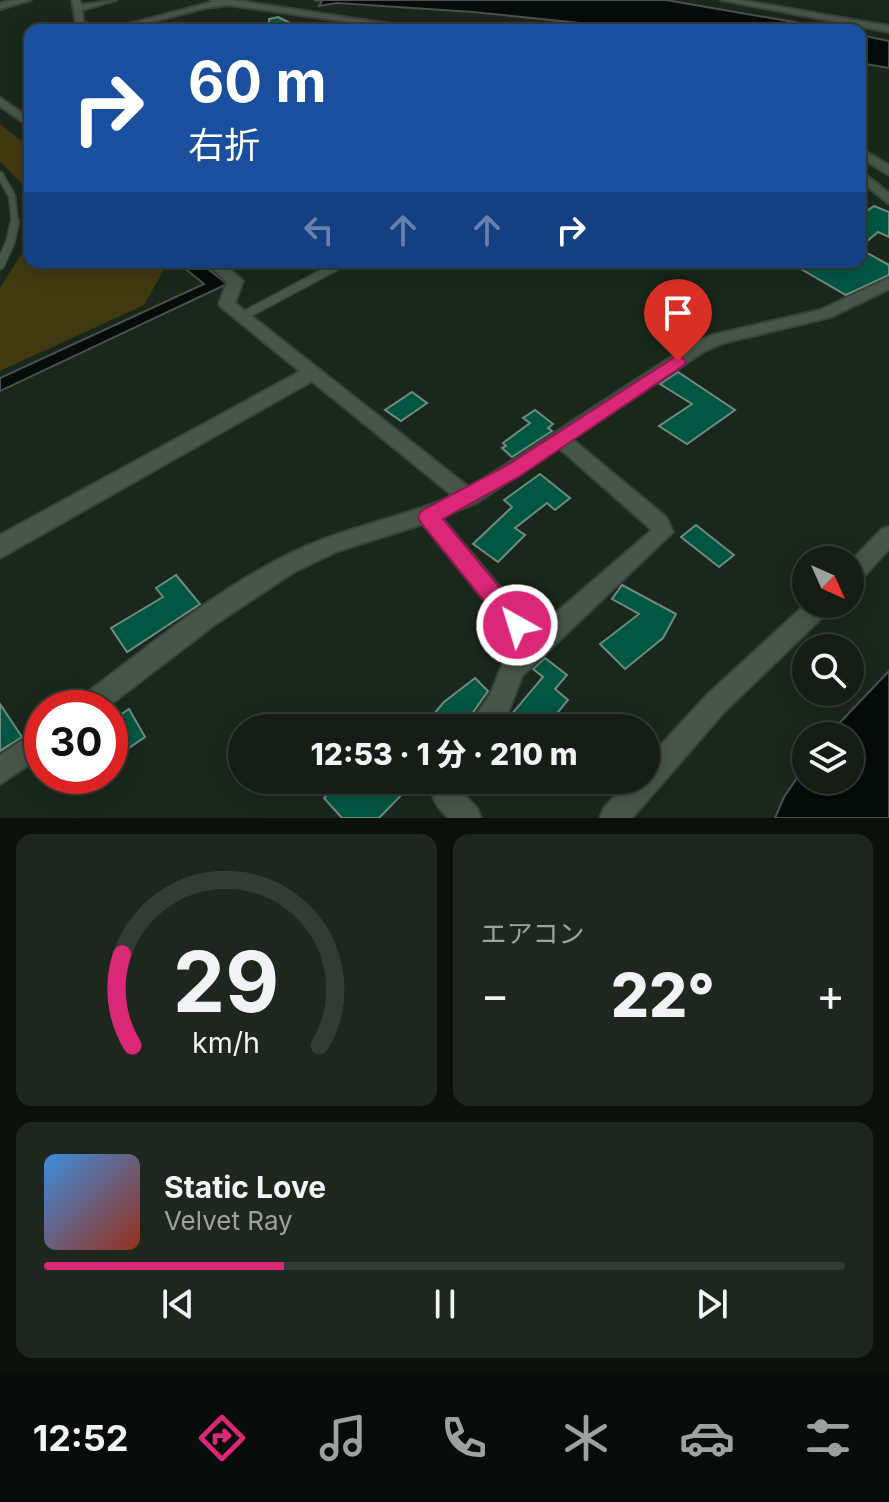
<!DOCTYPE html>
<html lang="ja">
<meta charset="utf-8">
<style>
body{margin:0;font-family:Inter,"Noto Sans JP",sans-serif;background:#1d271d;color:#f1f3f6;height:100vh;display:flex;flex-direction:column;font-size:30px;white-space:nowrap}
*{box-sizing:border-box;margin:0}
p{font-size:26px;color:#9da2a0}
.icon{flex:none;width:44px;height:44px;fill:none;stroke:currentColor;stroke-width:2;stroke-linecap:round;stroke-linejoin:round}
.map{position:relative;height:818px;overflow:hidden}
.side{display:flex;flex-direction:column;gap:16px;padding:16px;background:#0b100b;flex:1}
.side>*{flex:none}
.guide{position:absolute;left:24px;top:24px;width:842px;height:244px;border-radius:16px;box-shadow:0 4px 20px #0003,0 0 0 2px #333c34;background:#1a4fa0;color:#fff;overflow:hidden}
.needle{width:52px;rotate:135deg}
.controls{position:absolute;left:792px;top:546px;display:grid;gap:16px}
.controls a{display:grid;place-items:center;width:72px;height:72px;border-radius:50%;background:#141e14;box-shadow:0 4px 20px #0003,0 0 0 2px #333c34;font-size:40px}
.speed{position:absolute;left:24px;top:690px;display:flex;gap:16px;font-size:40px;font-weight:700;text-align:center}
.speed>*{display:grid;place-content:center;width:104px;height:104px;border-radius:50%;background:#141e14;box-shadow:0 4px 20px #0003,0 0 0 2px #333c34;line-height:1}
.speed .limit{border:12px solid #d22;background:#fff;color:#111}
.pin{position:absolute;display:grid;place-items:center;width:68px;height:68px;color:#fff;margin:-82px -34px;border-radius:50% 50% 50% 0;rotate:-45deg;box-shadow:0 0 8px #0007}
.pin .icon{rotate:45deg}
.me{position:absolute;width:88px;margin:-44px;rotate:321deg;stroke-linejoin:round;filter:drop-shadow(0 0 6px #0008)}
.turn{display:flex;align-items:center;gap:28px;height:168px;padding:0 32px;font-size:36px}
.turn .icon{width:104px;height:104px;stroke-width:2.5}
.turn b{display:block;font-size:56px;line-height:68px}
.lanes{display:flex;align-items:center;height:76px;padding:0 32px;background:#0003;justify-content:center;gap:40px;direction:ltr}
.lanes .off{opacity:.35}
.big{font-size:60px;font-weight:800;line-height:1.1}
.side .card{flex:1;display:flex;flex-direction:column;justify-content:center;gap:12px;min-width:0;padding:0 28px;border-radius:16px;background:#1d271d}
.side .dial{align-items:center;gap:0}
.dial svg{height:208px;overflow:visible;fill:none;stroke:#333c34;stroke-width:7;stroke-linecap:round;text-anchor:middle}
.dial text{fill:#f1f3f6;stroke:none}
.song{display:flex;align-items:center;gap:24px}
.cover{width:96px;height:96px;border-radius:12px;background:linear-gradient(135deg,hsl(210 70% 55%),hsl(10 70% 35%))}
.played{height:8px;border-radius:4px;background:linear-gradient(90deg,#db2777 30%,#333c34 30%)}
.keys{display:flex;justify-content:space-around;direction:ltr}
.heat{display:flex;justify-content:space-between;align-items:center;font-size:44px;direction:ltr}
.side .tiles{flex:1;display:grid;gap:16px;grid-template-columns:1fr 1fr}
.card:last-child{grid-column:span 2}
.trip{position:absolute;left:228px;top:714px;width:432px;height:80px;border-radius:40px;background:#141e14;box-shadow:0 4px 20px #0003,0 0 0 2px #333c34;font-weight:800;line-height:80px;text-align:center}
.dock{display:flex;height:128px;justify-content:space-around;align-items:center;background:#080c08;color:#9da2a0}
.dock .icon{width:56px;height:56px}
.dock .current{color:#db2777}
.dock b{font-size:36px;color:#f1f3f6}
.map>svg:first-child{display:block}
.green{fill:#413a11}
.water{fill:#020d0c;stroke:#48534f;stroke-width:2}
.building{fill:#015742;stroke:#718a80;stroke-width:2}
.lines{fill:none;stroke-linecap:round;stroke-linejoin:round}
.service-far1-casing{stroke:#374338;stroke-width:9}
.service-casing{stroke:#374338;stroke-width:11}
.minor-casing{stroke:#374338;stroke-width:4}
.tertiary-casing{stroke:#374338;stroke-width:4}
.service-far1{stroke:#475747;stroke-width:6}
.service{stroke:#475747;stroke-width:8}
.minor{fill:#475747;fill-rule:evenodd}
.tertiary{fill:#475747;fill-rule:evenodd}
.route{fill:#db2777;stroke:#8e194d;stroke-width:2}
</style>
<div class="map">
<svg width="889" height="818" viewBox="0 0 889 818">
<rect width="100%" height="100%" fill="#1a281b"/>
<path class="green" d="M0,124L30,148V262H168L144,305L0,371V288L29,242L28,203L22,184L0,161Z"/>
<g class="water">
<path d="M314,0H666L840,30H647L473,12L337,3L319,6L322,1Z"/>
<path d="M860,35L889,41V68L860,63Z"/>
<path d="M177,262H199L227,284L0,391V378L204,284Z"/>
<path d="M889,671V818H775L784,797L806,765V780H850V736H827Z"/>
</g>
<g class="building">
<path d="M278,17L304,30H270L269,19Z"/>
<path d="M874,206L889,212V237L878,232L860,247V216Z"/>
<path d="M860,249L889,265V275L846,295L789,262H860Z"/>
<path d="M678,372L735,410L687,444L659,426L692,404L660,384Z"/>
<path d="M412,392L427,403L401,421L385,410Z"/>
<path d="M535,410L553,424L548,428L552,431L512,457L502,448L506,446L503,443L530,423L523,418Z"/>
<path d="M540,474L570,498L555,510L547,503L515,528L525,535L498,562L473,544L512,507L504,500Z"/>
<path d="M696,525L720,544L734,555L719,567L681,537Z"/>
<path d="M176,575L200,604L127,652L111,628L163,597L156,588Z"/>
<path d="M622,585L676,614L663,638L625,669L600,644L639,614L612,599Z"/>
<path d="M545,658L567,675L555,689L568,700L545,728H500L543,677L533,669Z"/>
<path d="M475,678L488,691L462,728H422L444,702Z"/>
<path d="M0,704L22,737L0,751Z"/>
<path d="M129,709L145,737L110,761V722Z"/>
<path d="M343,780H416L379,818H342L324,798Z"/>
</g>
<g class="lines">
<defs>
<path id="service-far1" d="M0,175L12,196L15,224"/>
<g id="service">
<path d="M0,265L10,243L15,222"/>
<path d="M243,316L344,262"/>
</g>
<g id="minor">
<path d="M15,0H31L0,9V3Z"/>
<path d="M72,0H80L81,5L116,0L82,10L83,21L97,30H85L76,24Z"/>
<path d="M210,0H233L429,30H404L229,5L205,8L122,30H106L212,2Z"/>
<path d="M721,0H740L889,26V32Z"/>
<path d="M0,98L30,118V127L0,106Z"/>
<path d="M860,148L889,165V175L860,157Z"/>
<path d="M860,170L889,193V204L860,181Z"/>
<path d="M205,262H221L240,278L243,281L235,303L470,488L691,344L712,335L820,310L889,278V289L831,317L723,343L703,352L572,439L666,517L673,532L522,676L509,710L495,728H467L490,695L504,661L520,645L423,524L338,551L294,572L217,623L106,708H74L77,700C149,647 220,585 302,548C350,526 404,517 453,496L221,307L219,304L227,282ZM559,448L652,530L536,630L441,517L476,503Z"/>
<path d="M889,527V549L858,583L850,586V562L882,529Z"/>
<path d="M806,604H832L829,611L725,711L632,818H600L604,808L629,780H646V761L707,695Z"/>
<path d="M42,727V756L0,784V755Z"/>
<path d="M432,780H458V789L477,808L481,818H448C436,805 430,798 432,780Z"/>
</g>
<path id="tertiary" d="M312,365L322,372L319,377L0,558V535Z"/>
</defs>
<use href="#service-far1" class="service-far1-casing"/>
<use href="#service" class="service-casing"/>
<use href="#minor" class="minor-casing"/>
<use href="#tertiary" class="tertiary-casing"/>
<use href="#service-far1" class="service-far1"/>
<use href="#service" class="service"/>
<use href="#minor" class="minor"/>
<use href="#tertiary" class="tertiary"/>
</g>
<path class="route" d="M678,355L686,361L684,365L520,476L443,519L525,618L528,625L525,632L517,635L509,632L421,523L418,517L421,511L506,466Z"/>
</svg>
<div class="controls">
<a><svg class="needle" viewBox="-14 -14 28 28"><path d="M0-13l5 13h-10z" fill="#e53935"/><path d="M0 13l5-13h-10z" fill="#9da2a0"/></svg></a>
<a><svg class="icon" aria-label="search" viewBox="0 0 24 24"><circle cx="10" cy="10" r="6"/><path d="M15 15l6 6"/></svg></a>
<a><svg class="icon" aria-label="layers" viewBox="0 0 24 24"><path d="M12 4l9 5-9 5-9-5zM3 14l9 5 9-5"/></svg></a>
</div>
<div class="speed"><div class="limit">30</div></div>
<div class="pin" style="left:678px;top:361px;background:#d93025"><svg class="icon" aria-label="arrive" viewBox="0 0 24 24"><path d="M6 21V4h12l-3 4 3 4H6"/></svg></div>
<svg class="me" style="left:517px;top:625px" viewBox="-20 -20 40 40"><circle r="17" fill="#db2777" stroke="#fff" stroke-width="3"/><path d="M0-11L8 9 0 5-8 9z" fill="#fff"/></svg>
<div class="trip">12:53 · 1 分 · 210 m</div>
<div class="guide">
<div class="turn"><svg class="icon" aria-label="right" viewBox="0 0 24 24"><path d="M7 20v-9h11M14 6l5 5-5 5"/></svg><div><b>60 m</b>右折</div></div>
<div class="lanes"><svg class="icon off" aria-label="left" viewBox="0 0 24 24"><path d="M17 20v-9H6M10 6l-5 5 5 5"/></svg><svg class="icon off" aria-label="ahead" viewBox="0 0 24 24"><path d="M12 20V5M6 11l6-6 6 6"/></svg><svg class="icon off" aria-label="ahead" viewBox="0 0 24 24"><path d="M12 20V5M6 11l6-6 6 6"/></svg><svg class="icon" aria-label="right" viewBox="0 0 24 24"><path d="M7 20v-9h11M14 6l5 5-5 5"/></svg></div>
</div>
</div>
<section class="side">
<div class="tiles">
<div class="card dial"><svg viewBox="0 0 100 80">
<path d="M14 69A42 42 0 1 1 86 69"/>
<path d="M14 69A42 42 0 0 1 10 34" stroke="#db2777"/>
<text x="50" y="56" font-size="32" font-weight="700">29</text>
<text x="50" y="72" font-size="11">km/h</text>
</svg></div>
<div class="card"><p>エアコン</p>
<div class="heat"><a>−</a><b class="big">22°</b><a>+</a></div>
</div>
<div class="card">
<div class="song"><i class="cover"></i><div><b>Static Love</b><p>Velvet Ray</p></div></div>
<div class="played"></div>
<div class="keys"><svg class="icon" aria-label="previous" viewBox="0 0 24 24"><path d="M18 5L8 12l10 7zM5 5v14"/></svg><svg class="icon" aria-label="pause" viewBox="0 0 24 24"><path d="M8 5v14M16 5v14"/></svg><svg class="icon" aria-label="next" viewBox="0 0 24 24"><path d="M6 5l10 7-10 7zM19 5v14"/></svg></div>
</div>
</div>
</section>
<nav class="dock">
<b>12:52</b>
<svg class="icon current" aria-label="directions" viewBox="0 0 24 24"><path d="M12 3l9 9-9 9-9-9zM9 14v-3h6M13 9l2 2-2 2"/></svg>
<svg class="icon" aria-label="music" viewBox="0 0 24 24"><path d="M9 18V5l10-2v13"/><circle cx="6" cy="18" r="3"/><circle cx="16" cy="16" r="3"/></svg>
<svg class="icon" aria-label="phone" viewBox="0 0 24 24"><path d="M5 4h4l2 5-3 2q2 4 5 5l2-3 5 2v4C11 20 4 13 5 4z"/></svg>
<svg class="icon" aria-label="climate" viewBox="0 0 24 24"><path d="M12 3v18M4 7l16 10M4 17L20 7"/></svg>
<svg class="icon" aria-label="car" viewBox="0 0 24 24"><path d="M5 17H2v-5l4-1 3-4h7l3 4 3 1v5h-3M9 17h6M6 11h13"/><circle cx="7" cy="17" r="2"/><circle cx="17" cy="17" r="2"/></svg>
<svg class="icon" aria-label="filters" viewBox="0 0 24 24"><path d="M4 7h16M4 17h16"/><circle cx="9" cy="7" r="2"/><circle cx="15" cy="17" r="2"/></svg>
</nav>
